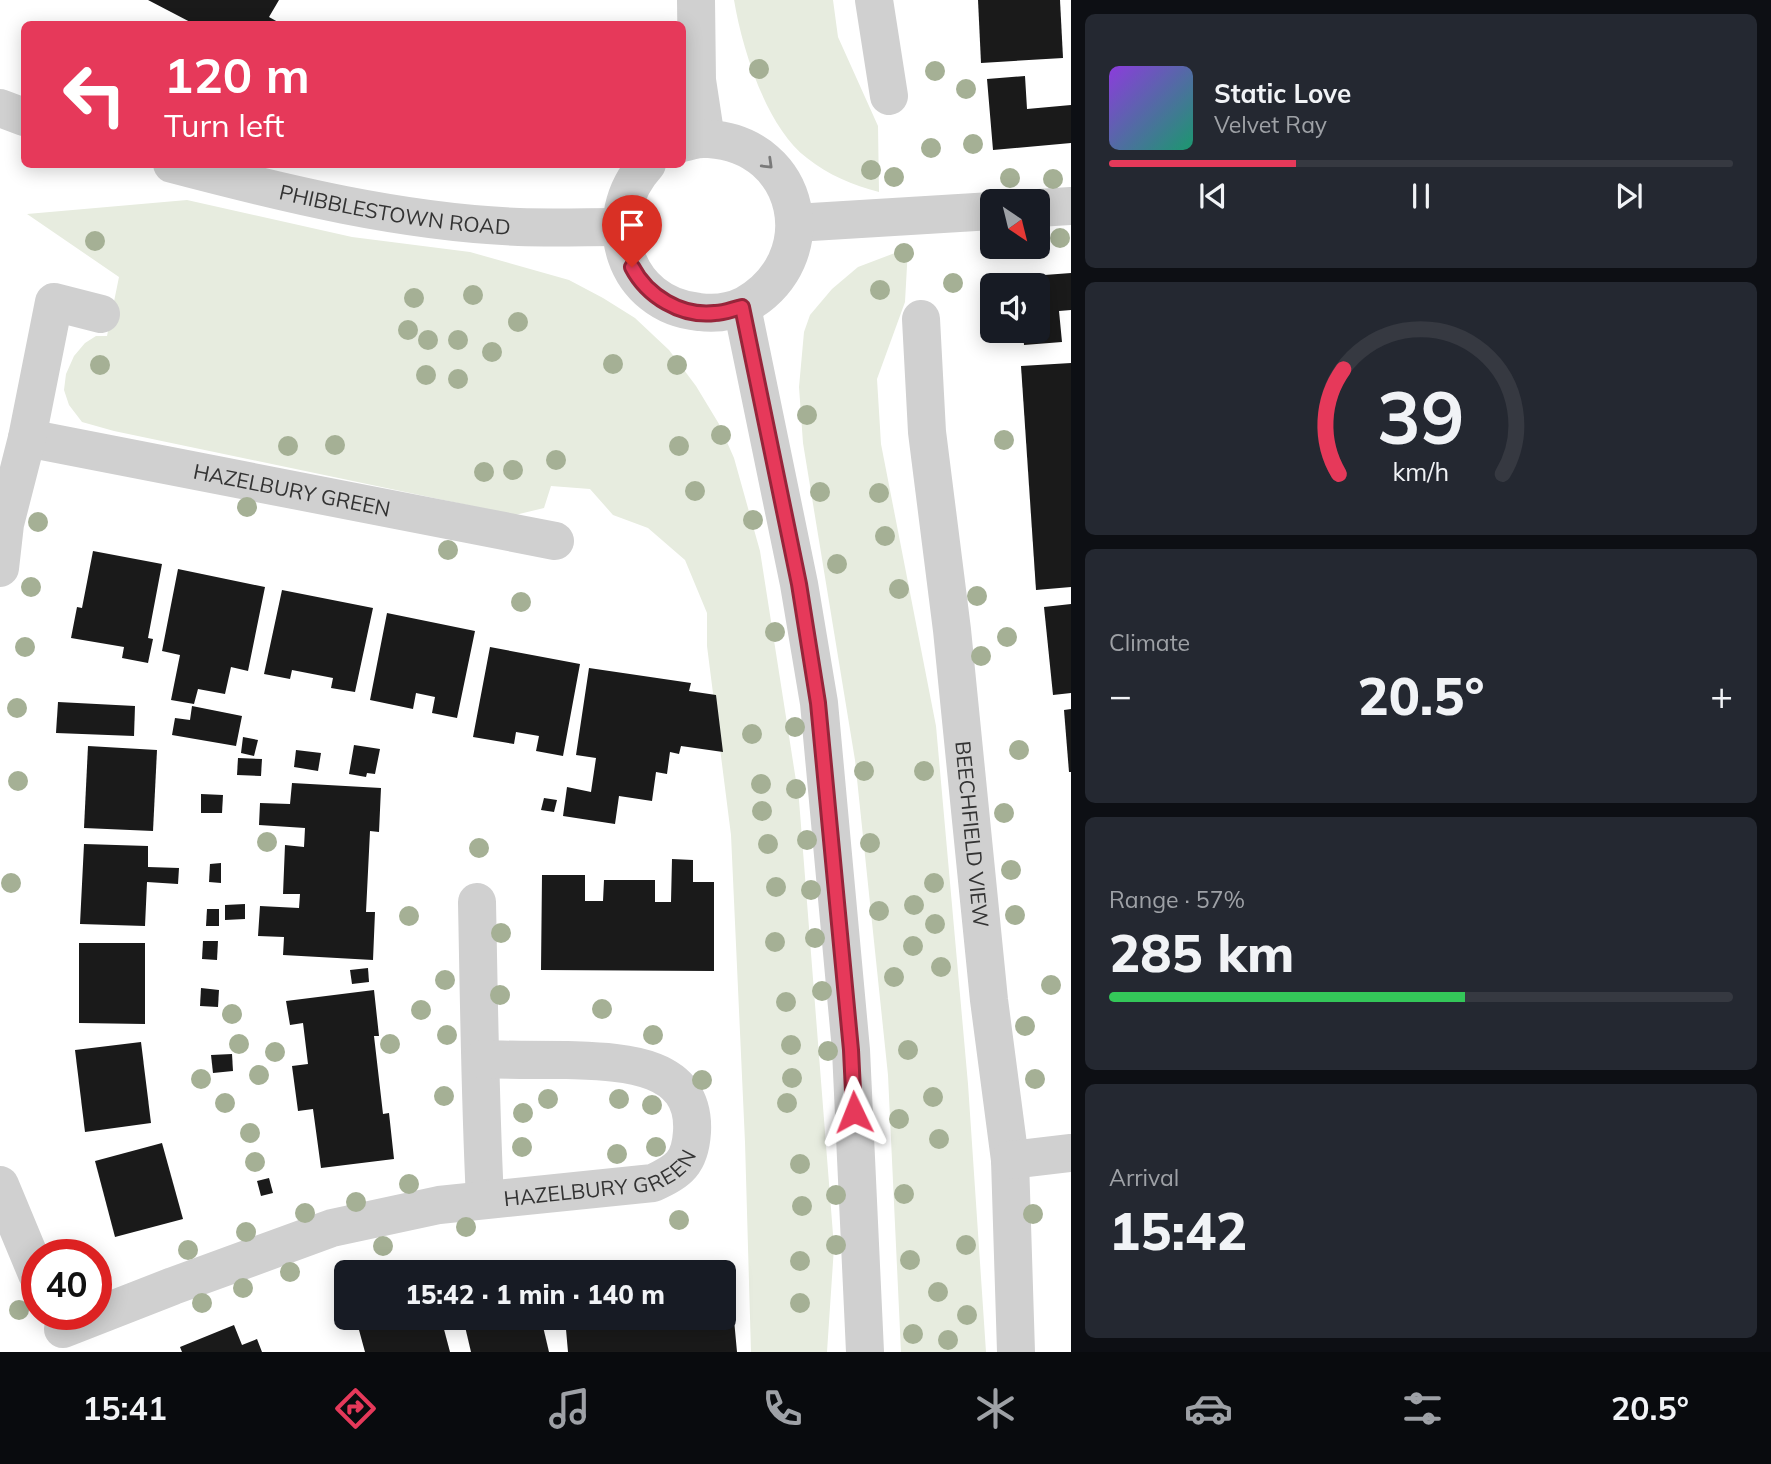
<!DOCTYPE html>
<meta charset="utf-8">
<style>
body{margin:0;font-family:Mulish,sans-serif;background:#242831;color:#f1f3f6;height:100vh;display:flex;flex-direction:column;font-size:26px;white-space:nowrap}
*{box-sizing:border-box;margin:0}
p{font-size:23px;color:#9ea1a6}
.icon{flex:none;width:38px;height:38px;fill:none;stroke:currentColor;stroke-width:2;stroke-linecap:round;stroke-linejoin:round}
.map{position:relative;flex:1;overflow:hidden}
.details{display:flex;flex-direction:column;gap:14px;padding:14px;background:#0d0f14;width:700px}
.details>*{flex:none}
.banner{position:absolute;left:21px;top:21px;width:665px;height:147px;border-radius:10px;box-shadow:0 4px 18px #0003;background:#e6395a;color:#fff;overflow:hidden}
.needle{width:46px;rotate:145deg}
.controls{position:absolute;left:980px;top:189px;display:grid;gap:14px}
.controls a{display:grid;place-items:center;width:70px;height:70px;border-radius:10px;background:#171b24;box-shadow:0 4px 18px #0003;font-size:35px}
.speed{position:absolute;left:21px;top:1239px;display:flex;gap:14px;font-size:35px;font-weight:700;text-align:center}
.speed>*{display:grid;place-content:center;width:91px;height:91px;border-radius:50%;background:#171b24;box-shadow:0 4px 18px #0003;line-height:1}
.speed .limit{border:10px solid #d22;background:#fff;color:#111}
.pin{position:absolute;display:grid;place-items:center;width:60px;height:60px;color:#fff;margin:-72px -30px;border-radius:50% 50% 50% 0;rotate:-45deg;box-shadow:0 0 7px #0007}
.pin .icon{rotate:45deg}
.me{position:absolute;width:77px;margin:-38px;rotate:358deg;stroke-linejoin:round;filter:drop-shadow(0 0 5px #0008)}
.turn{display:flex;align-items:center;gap:24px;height:147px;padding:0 28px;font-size:32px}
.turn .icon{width:91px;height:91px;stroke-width:2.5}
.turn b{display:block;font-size:49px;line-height:60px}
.big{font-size:52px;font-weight:800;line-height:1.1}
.details .card{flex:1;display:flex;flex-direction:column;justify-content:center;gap:10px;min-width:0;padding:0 24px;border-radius:10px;background:#242831}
.details .dial{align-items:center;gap:0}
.dial svg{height:182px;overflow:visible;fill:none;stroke:#363941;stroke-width:7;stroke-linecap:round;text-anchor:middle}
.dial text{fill:#f1f3f6;stroke:none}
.song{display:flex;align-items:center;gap:21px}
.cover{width:84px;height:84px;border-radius:10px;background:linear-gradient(135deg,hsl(270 70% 55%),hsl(160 70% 35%))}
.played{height:7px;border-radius:4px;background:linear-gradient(90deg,#e6395a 30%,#363941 30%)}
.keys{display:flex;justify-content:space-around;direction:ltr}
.heat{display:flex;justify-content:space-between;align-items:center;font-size:38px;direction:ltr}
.charge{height:10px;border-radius:5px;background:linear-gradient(90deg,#34c759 57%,#363941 0)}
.trip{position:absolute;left:334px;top:1260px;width:402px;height:70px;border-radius:10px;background:#171b24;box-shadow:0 4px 18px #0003;font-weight:800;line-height:70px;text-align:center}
.dock{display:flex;height:112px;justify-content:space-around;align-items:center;background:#090b0e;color:#9ea1a6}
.dock .icon{width:49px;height:49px}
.dock .on{color:#e6395a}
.dock b{font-size:32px;color:#f1f3f6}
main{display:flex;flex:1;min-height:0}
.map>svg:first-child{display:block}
.green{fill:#e7ecdf}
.building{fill:#1a1a1a}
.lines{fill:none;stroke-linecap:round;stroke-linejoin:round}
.minor{stroke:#d0d0d0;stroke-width:38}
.tertiary{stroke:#d0d0d0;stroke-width:38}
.tree{fill:#a5b095}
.oneway{stroke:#7a7a7a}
.route-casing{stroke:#96253a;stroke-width:18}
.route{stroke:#e6395a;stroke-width:12}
.labels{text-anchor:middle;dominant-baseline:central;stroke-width:7;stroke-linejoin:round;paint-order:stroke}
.street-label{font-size:21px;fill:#333;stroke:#fff}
</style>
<main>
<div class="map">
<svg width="1071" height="1352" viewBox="0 0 1071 1352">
<rect width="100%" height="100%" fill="#fff"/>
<g class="green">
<path d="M734,0H833L838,37L878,126L879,192C853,185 828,175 807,158C766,127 742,48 734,0Z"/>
<path d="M187,200L352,237L470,252L569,280L603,298L635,318L669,350L696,386L719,424L734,458L760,551L799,800L834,1247L827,1352H751L745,1142L731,835L707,646V613L685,560L648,528L613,515L590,489L551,486L544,508L515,515L114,431L82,422L69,405L64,390L66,374L74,356L85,343L96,336H107L119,277L27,214Z"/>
<path d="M908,248L905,302L877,379L881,444L936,726L968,1084L986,1352H901L888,1075L855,760L803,443L799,387L804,332L810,315L832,289L858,267Z"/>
</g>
<g class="building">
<path d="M148,0H279L269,17L278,22L277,24H194Z"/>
<path d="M978,0H1060L1063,58L981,63Z"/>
<path d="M1025,76L1027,109L1071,105V143L993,150L987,79Z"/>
<path d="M1071,273V310L1059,311L1062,342L1024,345L1023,331H1038V285H1019L1018,277Z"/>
<path d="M1071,363V587L1036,590L1021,366Z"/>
<path d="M93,551L162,564L148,638L153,639L148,663L122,658L124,647L71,638L77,607L82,608Z"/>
<path d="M178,569L265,587L248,671L231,667L225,694L198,689L194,704L171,700L180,655L162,651Z"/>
<path d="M282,590L373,608L355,692L331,688L333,678L292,670L290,679L264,674Z"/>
<path d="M1071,604V693L1053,695L1044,607Z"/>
<path d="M387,613L475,631L457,718L432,713L435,697L416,693L413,709L370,700Z"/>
<path d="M490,647L580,664L563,756L536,751L539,736L516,732L514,744L473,737Z"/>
<path d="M589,668L691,683L689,691L716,695L723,752L681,746L679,754L670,752L667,774L656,772L652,801L619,796L615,824L563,816L567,787L591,792L596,758L576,755Z"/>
<path d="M58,702L135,706L134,736L56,733Z"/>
<path d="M192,706L242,716L236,746L172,735L175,718L190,720Z"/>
<path d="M1071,709V772H1069L1064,710Z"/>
<path d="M243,737L258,740L254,756L241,753Z"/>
<path d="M354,745L380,749L375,774L367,773L366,777L349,774Z"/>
<path d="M88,746L157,750L153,831L84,828Z"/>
<path d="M296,750L321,753L318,771L294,767Z"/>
<path d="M238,758L262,759L261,776L237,775Z"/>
<path d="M292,783L381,788L379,832L370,831L366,912H375L373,960L283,955L284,937L258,936L260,906L299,908L300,894H283L285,845L304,847L305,828L259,825L260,803L290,804Z"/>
<path d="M201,794L223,795L222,813H201Z"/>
<path d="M544,798L557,800L554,812L541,810Z"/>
<path d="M84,844L148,846V867L179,868L178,884L147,882L145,926L80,924Z"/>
<path d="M672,859L693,860V882H714V971L541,970L542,875H585V901H603L604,880H655V902H671Z"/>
<path d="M221,863V883L209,882L210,864Z"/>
<path d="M245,904V919L225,920V905Z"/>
<path d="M207,909H219V926H206Z"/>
<path d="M203,941H218L217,960L202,959Z"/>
<path d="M79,943H145V1024L79,1023Z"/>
<path d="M368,968L369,982L352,984L350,970Z"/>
<path d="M201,988L219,990L218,1007L200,1006Z"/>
<path d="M374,990L379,1036H374L383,1114L389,1113L394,1159L321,1168L313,1109L298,1111L292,1066L308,1064L303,1023L290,1025L286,1001Z"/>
<path d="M141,1042L151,1123L85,1132L75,1050Z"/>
<path d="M232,1054L233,1071L213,1073L211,1055Z"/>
<path d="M162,1143L183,1219L115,1237L95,1161Z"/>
<path d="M269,1178L273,1193L261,1196L257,1181Z"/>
<path d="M730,1276L737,1352H568L565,1318H724V1277Z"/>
<path d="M403,1318H441L450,1352H365L359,1330Z"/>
<path d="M463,1318H541L549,1352H471Z"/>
<path d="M234,1325L242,1345L257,1339L262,1352H182L180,1347Z"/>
</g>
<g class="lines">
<g class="minor">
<path d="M874,0L889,96"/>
<path d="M1038,208L1071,206"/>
<path d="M795,223L992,211"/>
<path id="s1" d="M921,319L927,432L952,630L989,1000L1010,1160L1016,1352"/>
<path id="s2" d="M27,438L555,541"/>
<path d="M0,568L5,524L27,438L54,302L101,314"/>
<path d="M477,902C479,1001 480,1100 485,1199"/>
<path d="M1010,1160L1071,1153"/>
<path d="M0,1185L37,1274"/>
<path id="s3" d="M63,1329L173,1286L332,1228L439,1205L653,1183C679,1171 690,1163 692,1132C696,1061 617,1062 567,1060C539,1060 510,1060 482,1059"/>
</g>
<g class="tertiary">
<path d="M696,0L697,80L706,139"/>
<path d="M0,108L24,117"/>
<path id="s4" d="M172,164C286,194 401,222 519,227C552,228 587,227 620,227"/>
<path d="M647,164C597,218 624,305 699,312C714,314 731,312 745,305C826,259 802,145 709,139C700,138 691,141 682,143"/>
<path d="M742,307L799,584L819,703L851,1050L865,1352"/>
</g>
</g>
<g class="tree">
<circle cx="759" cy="69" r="10"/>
<circle cx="935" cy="71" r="10"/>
<circle cx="966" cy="89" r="10"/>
<circle cx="973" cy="144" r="10"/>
<circle cx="931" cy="148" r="10"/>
<circle cx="871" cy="170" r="10"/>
<circle cx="894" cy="177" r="10"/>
<circle cx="1010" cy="178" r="10"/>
<circle cx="1053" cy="179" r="10"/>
<circle cx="1060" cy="238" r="10"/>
<circle cx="95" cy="241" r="10"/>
<circle cx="904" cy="253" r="10"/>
<circle cx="953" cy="283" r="10"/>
<circle cx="880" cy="290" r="10"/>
<circle cx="473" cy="295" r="10"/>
<circle cx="414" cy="298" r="10"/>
<circle cx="518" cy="322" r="10"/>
<circle cx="408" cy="330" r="10"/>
<circle cx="428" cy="340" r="10"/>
<circle cx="458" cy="340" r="10"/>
<circle cx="492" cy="352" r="10"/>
<circle cx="613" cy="364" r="10"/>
<circle cx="100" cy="365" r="10"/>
<circle cx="677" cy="365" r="10"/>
<circle cx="426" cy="375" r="10"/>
<circle cx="458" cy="379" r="10"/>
<circle cx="807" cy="415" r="10"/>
<circle cx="721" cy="435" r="10"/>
<circle cx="1004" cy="440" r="10"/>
<circle cx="335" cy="445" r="10"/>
<circle cx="288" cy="446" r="10"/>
<circle cx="679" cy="446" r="10"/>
<circle cx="556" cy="460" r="10"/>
<circle cx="513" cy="470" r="10"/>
<circle cx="484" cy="472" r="10"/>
<circle cx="695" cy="491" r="10"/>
<circle cx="820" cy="492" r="10"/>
<circle cx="879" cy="493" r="10"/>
<circle cx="247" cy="507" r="10"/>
<circle cx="753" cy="520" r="10"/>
<circle cx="38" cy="522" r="10"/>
<circle cx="885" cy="536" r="10"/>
<circle cx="448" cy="550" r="10"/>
<circle cx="837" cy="564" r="10"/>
<circle cx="31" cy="587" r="10"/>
<circle cx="899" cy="589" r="10"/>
<circle cx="977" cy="596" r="10"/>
<circle cx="521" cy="602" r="10"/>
<circle cx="775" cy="632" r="10"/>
<circle cx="1007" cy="637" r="10"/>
<circle cx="25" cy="647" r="10"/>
<circle cx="981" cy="656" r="10"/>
<circle cx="17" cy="708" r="10"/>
<circle cx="795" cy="727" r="10"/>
<circle cx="752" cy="734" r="10"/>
<circle cx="1019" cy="750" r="10"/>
<circle cx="864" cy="771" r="10"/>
<circle cx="924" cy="771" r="10"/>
<circle cx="18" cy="781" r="10"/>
<circle cx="761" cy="784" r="10"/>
<circle cx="796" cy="789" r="10"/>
<circle cx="762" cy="811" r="10"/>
<circle cx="1004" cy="813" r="10"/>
<circle cx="807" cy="840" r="10"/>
<circle cx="267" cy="842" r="10"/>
<circle cx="870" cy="843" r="10"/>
<circle cx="768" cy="844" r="10"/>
<circle cx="479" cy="848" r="10"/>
<circle cx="1011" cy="870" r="10"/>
<circle cx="11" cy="883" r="10"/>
<circle cx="934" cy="883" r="10"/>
<circle cx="776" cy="887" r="10"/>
<circle cx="811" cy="890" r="10"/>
<circle cx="914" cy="905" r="10"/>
<circle cx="879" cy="911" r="10"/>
<circle cx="1015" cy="915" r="10"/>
<circle cx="409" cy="916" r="10"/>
<circle cx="935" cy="924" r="10"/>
<circle cx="501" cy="933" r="10"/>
<circle cx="815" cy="938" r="10"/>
<circle cx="775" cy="942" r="10"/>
<circle cx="913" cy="946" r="10"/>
<circle cx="941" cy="967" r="10"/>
<circle cx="894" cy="977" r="10"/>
<circle cx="445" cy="980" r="10"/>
<circle cx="1051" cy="985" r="10"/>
<circle cx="822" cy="991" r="10"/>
<circle cx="500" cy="995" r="10"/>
<circle cx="786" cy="1002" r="10"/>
<circle cx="602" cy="1009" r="10"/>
<circle cx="421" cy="1010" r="10"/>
<circle cx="232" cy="1014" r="10"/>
<circle cx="1025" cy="1026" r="10"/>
<circle cx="447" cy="1035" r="10"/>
<circle cx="653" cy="1035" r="10"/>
<circle cx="239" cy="1044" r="10"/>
<circle cx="390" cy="1044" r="10"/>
<circle cx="791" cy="1045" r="10"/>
<circle cx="908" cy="1050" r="10"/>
<circle cx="828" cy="1051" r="10"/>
<circle cx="275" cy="1052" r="10"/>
<circle cx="259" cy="1075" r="10"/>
<circle cx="792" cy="1078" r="10"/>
<circle cx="201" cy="1079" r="10"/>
<circle cx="1035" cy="1079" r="10"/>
<circle cx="702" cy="1080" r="10"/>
<circle cx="444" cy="1096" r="10"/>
<circle cx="933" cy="1097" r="10"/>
<circle cx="548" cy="1099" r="10"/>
<circle cx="619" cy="1099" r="10"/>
<circle cx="225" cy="1103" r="10"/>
<circle cx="787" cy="1103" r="10"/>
<circle cx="652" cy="1105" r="10"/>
<circle cx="523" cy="1113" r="10"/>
<circle cx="899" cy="1119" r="10"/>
<circle cx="250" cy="1133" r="10"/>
<circle cx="939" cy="1139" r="10"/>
<circle cx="522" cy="1147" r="10"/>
<circle cx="656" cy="1147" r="10"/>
<circle cx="617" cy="1154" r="10"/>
<circle cx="255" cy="1162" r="10"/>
<circle cx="800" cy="1164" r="10"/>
<circle cx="409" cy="1184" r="10"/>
<circle cx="904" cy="1194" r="10"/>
<circle cx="836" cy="1195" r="10"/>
<circle cx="356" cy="1202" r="10"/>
<circle cx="802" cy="1206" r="10"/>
<circle cx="305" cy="1213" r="10"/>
<circle cx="1033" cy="1214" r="10"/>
<circle cx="679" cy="1220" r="10"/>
<circle cx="466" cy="1227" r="10"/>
<circle cx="246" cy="1232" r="10"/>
<circle cx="836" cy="1245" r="10"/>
<circle cx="966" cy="1245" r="10"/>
<circle cx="383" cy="1246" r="10"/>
<circle cx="188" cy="1250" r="10"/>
<circle cx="910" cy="1260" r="10"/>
<circle cx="800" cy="1261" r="10"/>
<circle cx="290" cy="1272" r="10"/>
<circle cx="243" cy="1288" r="10"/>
<circle cx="938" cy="1292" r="10"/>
<circle cx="202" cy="1303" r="10"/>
<circle cx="800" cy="1303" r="10"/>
<circle cx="19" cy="1310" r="10"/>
<circle cx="967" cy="1315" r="10"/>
<circle cx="913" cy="1334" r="10"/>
<circle cx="948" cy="1340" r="10"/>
</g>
<defs><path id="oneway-chevron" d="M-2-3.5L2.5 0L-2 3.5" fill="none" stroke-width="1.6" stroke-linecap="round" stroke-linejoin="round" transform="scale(1.75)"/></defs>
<use class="oneway" href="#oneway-chevron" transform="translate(768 164) rotate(44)"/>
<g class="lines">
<defs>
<path id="route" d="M632,267C647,296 681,317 715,313C724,313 733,309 742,307L799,584L818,703L851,1050L854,1112"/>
</defs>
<use href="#route" class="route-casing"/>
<use href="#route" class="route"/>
</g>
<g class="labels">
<g class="street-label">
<text stroke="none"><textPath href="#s4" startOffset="228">PHIBBLESTOWN ROAD</textPath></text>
<text stroke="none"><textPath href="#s2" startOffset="270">HAZELBURY GREEN</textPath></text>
<text stroke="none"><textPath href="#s1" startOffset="518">BEECHFIELD VIEW</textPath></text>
<text stroke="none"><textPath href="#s3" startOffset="562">HAZELBURY GREEN</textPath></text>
</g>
</g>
</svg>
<div class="controls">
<a><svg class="needle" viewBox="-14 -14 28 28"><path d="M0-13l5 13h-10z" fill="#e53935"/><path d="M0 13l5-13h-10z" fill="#9ea1a6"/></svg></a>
<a><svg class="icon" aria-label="sound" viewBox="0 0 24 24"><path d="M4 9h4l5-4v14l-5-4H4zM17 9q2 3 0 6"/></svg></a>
</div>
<div class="speed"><div class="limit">40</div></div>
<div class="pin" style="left:632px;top:267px;background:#d93025"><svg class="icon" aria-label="arrive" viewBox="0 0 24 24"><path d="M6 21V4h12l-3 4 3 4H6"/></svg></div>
<svg class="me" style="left:854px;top:1112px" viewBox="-20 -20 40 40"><path d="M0-17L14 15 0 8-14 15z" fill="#e6395a" stroke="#fff" stroke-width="4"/></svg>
<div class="trip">15:42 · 1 min · 140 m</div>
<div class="banner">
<div class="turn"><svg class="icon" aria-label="left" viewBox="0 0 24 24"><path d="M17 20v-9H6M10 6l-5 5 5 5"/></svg><div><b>120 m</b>Turn left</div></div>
</div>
</div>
<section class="details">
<div class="card">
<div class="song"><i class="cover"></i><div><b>Static Love</b><p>Velvet Ray</p></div></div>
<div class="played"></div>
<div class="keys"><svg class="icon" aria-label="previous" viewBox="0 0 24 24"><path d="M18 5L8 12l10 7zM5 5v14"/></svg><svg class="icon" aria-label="pause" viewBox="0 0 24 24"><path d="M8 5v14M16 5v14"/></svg><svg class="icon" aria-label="next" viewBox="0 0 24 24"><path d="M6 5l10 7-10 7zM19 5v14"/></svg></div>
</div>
<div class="card dial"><svg viewBox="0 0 100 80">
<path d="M14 69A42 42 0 1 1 86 69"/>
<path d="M14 69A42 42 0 0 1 16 23" stroke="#e6395a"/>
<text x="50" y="56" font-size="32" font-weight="700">39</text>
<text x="50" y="72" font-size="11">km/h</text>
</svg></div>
<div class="card"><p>Climate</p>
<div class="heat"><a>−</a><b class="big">20.5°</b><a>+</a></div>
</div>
<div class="card"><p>Range · 57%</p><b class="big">285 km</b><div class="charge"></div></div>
<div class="card"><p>Arrival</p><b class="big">15:42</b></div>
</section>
</main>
<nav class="dock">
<b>15:41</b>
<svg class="icon on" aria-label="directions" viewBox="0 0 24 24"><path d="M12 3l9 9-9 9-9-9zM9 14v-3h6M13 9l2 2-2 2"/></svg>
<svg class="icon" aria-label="music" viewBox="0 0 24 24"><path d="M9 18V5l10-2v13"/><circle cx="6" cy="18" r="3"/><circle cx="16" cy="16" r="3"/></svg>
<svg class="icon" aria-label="phone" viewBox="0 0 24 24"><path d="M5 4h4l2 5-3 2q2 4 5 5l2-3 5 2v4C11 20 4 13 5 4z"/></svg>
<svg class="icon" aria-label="climate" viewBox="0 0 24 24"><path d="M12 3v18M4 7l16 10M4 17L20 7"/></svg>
<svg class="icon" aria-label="car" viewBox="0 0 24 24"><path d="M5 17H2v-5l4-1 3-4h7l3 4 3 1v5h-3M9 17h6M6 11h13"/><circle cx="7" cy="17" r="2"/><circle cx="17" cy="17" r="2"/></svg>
<svg class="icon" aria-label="filters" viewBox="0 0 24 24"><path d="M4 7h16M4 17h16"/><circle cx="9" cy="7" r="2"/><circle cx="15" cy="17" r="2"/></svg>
<b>20.5°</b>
</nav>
